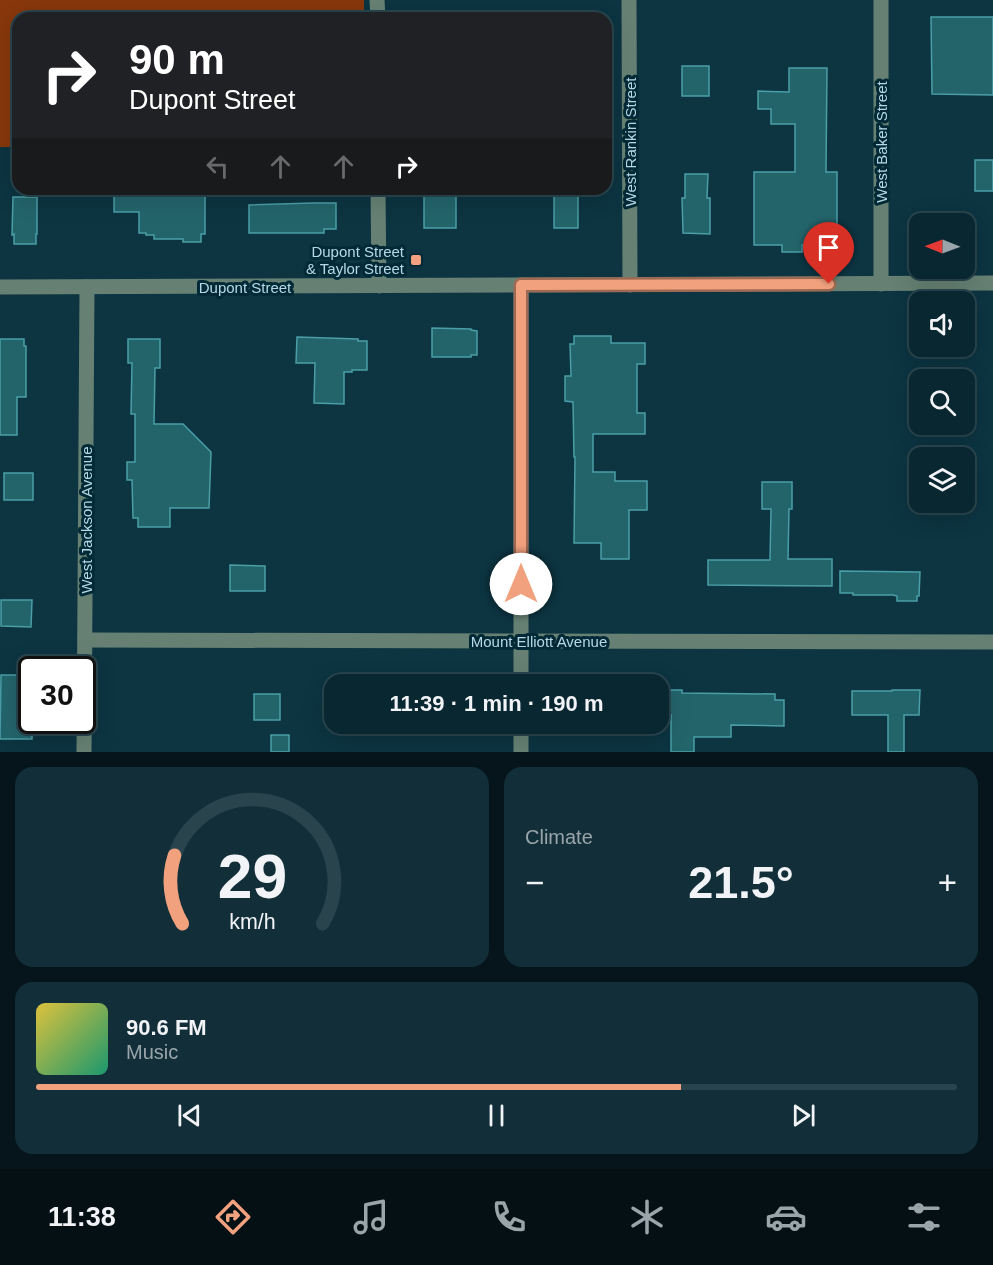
<!DOCTYPE html>
<meta charset="utf-8">
<style>
body{margin:0;font-family:Arial,sans-serif;background:#122f39;color:#f1f3f6;height:100vh;display:flex;flex-direction:column;font-size:22px;white-space:nowrap}
*{box-sizing:border-box;margin:0}
p{font-size:20px;color:#99a5ab}
.icon{flex:none;width:33px;height:33px;fill:none;stroke:currentColor;stroke-width:2;stroke-linecap:round;stroke-linejoin:round}
.map{position:relative;height:752px;overflow:hidden}
.panel{display:flex;flex-direction:column;gap:15px;padding:15px;background:#05151b;flex:1}
.panel>*{flex:none}
.banner{position:absolute;left:12px;top:12px;width:600px;height:183px;border-radius:18px;box-shadow:0 6px 24px #0002,0 0 0 2px #29444d;background:#202124;color:#fff;overflow:hidden}
.needle{width:39px;rotate:271deg}
.fabs{position:absolute;left:909px;top:213px;display:grid;gap:12px}
.fabs a{display:grid;place-items:center;width:66px;height:66px;border-radius:12px;background:#092731;box-shadow:0 6px 24px #0002,0 0 0 2px #29444d;font-size:30px}
.speed{position:absolute;left:18px;top:656px;display:flex;gap:12px;font-size:30px;font-weight:700;text-align:center}
.speed>*{display:grid;place-content:center;width:78px;height:78px;border-radius:50%;background:#092731;box-shadow:0 6px 24px #0002,0 0 0 2px #29444d;line-height:1}
.speed .limit{border:3px solid #111;border-radius:9px;background:#fff;color:#111}
.pin{position:absolute;display:grid;place-items:center;width:51px;height:51px;color:#fff;margin:-62px -26px;border-radius:50% 50% 50% 0;rotate:-45deg;box-shadow:0 0 6px #0007}
.pin .icon{rotate:45deg}
.me{position:absolute;width:66px;margin:-33px;rotate:0deg;stroke-linejoin:round;filter:drop-shadow(0 0 4px #0008)}
.turn{display:flex;align-items:center;gap:21px;height:126px;padding:0 18px;font-size:27px}
.turn .icon{width:78px;height:78px;stroke-width:2.5}
.turn b{display:block;font-size:42px;line-height:51px}
.lanes{display:flex;align-items:center;height:57px;padding:0 18px;background:#0003;justify-content:center;gap:30px;direction:ltr}
.lanes .off{opacity:.35}
.big{font-size:45px;font-weight:700;line-height:1.1}
.panel .widget{flex:1;display:flex;flex-direction:column;justify-content:center;gap:9px;min-width:0;padding:0 21px;border-radius:18px;background:#122f39}
.panel .dial{align-items:center;gap:0}
.dial svg{height:156px;overflow:visible;fill:none;stroke:#29444d;stroke-width:7;stroke-linecap:round;text-anchor:middle}
.dial text{fill:#f1f3f6;stroke:none}
.song{display:flex;align-items:center;gap:18px}
.cover{width:72px;height:72px;border-radius:9px;background:linear-gradient(135deg,hsl(50 70% 55%),hsl(160 70% 35%))}
.played{height:6px;border-radius:3px;background:linear-gradient(90deg,#f2a17e 70%,#29444d 70%)}
.keys{display:flex;justify-content:space-around;direction:ltr}
.heat{display:flex;justify-content:space-between;align-items:center;font-size:33px;direction:ltr}
.panel .tiles{flex:1;display:grid;gap:15px;grid-template-columns:1fr 1fr}
.widget:last-child{grid-column:span 2}
.trip{position:absolute;left:324px;top:674px;width:345px;height:60px;border-radius:18px;background:#092731;box-shadow:0 6px 24px #0002,0 0 0 2px #29444d;font-weight:700;line-height:60px;text-align:center}
.menu{display:flex;height:96px;justify-content:space-around;align-items:center;background:#041014;color:#99a5ab}
.menu .icon{width:42px;height:42px}
.menu .selected{color:#f2a17e}
.menu b{font-size:27px;color:#f1f3f6}
.map>svg:first-child{display:block}
.green{fill:#87370b}
.building{fill:#23646b;stroke:#4a9ea6;stroke-width:1.5}
.lines{fill:none;stroke-linecap:round;stroke-linejoin:round}
.minor{stroke:#668174;stroke-width:15}
.route-casing{stroke:#9d6952;stroke-width:15}
.route{stroke:#f2a17e;stroke-width:10}
.poi-dot{fill:#f2a17e;stroke:#012a36;stroke-width:2}
.labels{text-anchor:middle;dominant-baseline:central;stroke-width:6;stroke-linejoin:round;paint-order:stroke}
.street-label{font-size:15px;fill:#b6d8e6;stroke:#012a36}
.poi-label{font-size:15px;fill:#b6d8e6;stroke:#012a36;text-anchor:end}
</style>
<div class="map">
<svg width="993" height="752" viewBox="0 0 993 752">
<rect width="100%" height="100%" fill="#0c3441"/>
<path class="green" d="M0,0H364V18H18V147H0Z"/>
<g class="building">
<path d="M931,17H993V95L932,94Z"/>
<rect x="682" y="66" width="27" height="30"/>
<path d="M789,68H827L826,172H837V245H802V252H782V245H754V172H795V124H771V109H758V91L789,92Z"/>
<rect x="975" y="160" width="18" height="31"/>
<path d="M685,174H708L707,198H710V234L683,233L682,198H685Z"/>
<path d="M114,189H172V196H205V234H201V242H183V239H154V235H146V233H139V212H114Z"/>
<rect x="424" y="194" width="32" height="34"/>
<rect x="554" y="194" width="24" height="34"/>
<path d="M13,197H37V234H36V244H14V234L12,235Z"/>
<path d="M313,203H336V229H324V233H249V205Z"/>
<path d="M432,328L471,329V330L477,331V355H471V357H432Z"/>
<path d="M574,336H611V343H645V364H637V413H645V434H593V472H615V481H647V510H629V559H601V543H574L575,457H574L573,402L565,401V376H571L570,344H574Z"/>
<path d="M297,337L358,339V341H367V370H352V372H344V404L314,403L315,363H296Z"/>
<path d="M0,339H24V346H26V397H17V435H0Z"/>
<path d="M128,339H160V368H155L154,424H183L211,452L209,508H170V527H138V518H133L132,480H127V462H135V414H131L132,363H128Z"/>
<rect x="4" y="473" width="29" height="27"/>
<path d="M762,482H792V509H789L788,559H832V586L708,585V560H770L771,509H762Z"/>
<path d="M230,565L265,566V591H230Z"/>
<path d="M840,571L920,572L919,596H917V601H897V596L893,595H853V593H840Z"/>
<path d="M1,600H32L31,627L1,626Z"/>
<path d="M1,675H28L27,684L32,685V739H0Z"/>
<path d="M658,690H682V693L775,694V700H784V726L731,725V737H694V752H671V715H658Z"/>
<path d="M892,690H920L919,715H904V752H888V715H852V691H892Z"/>
<rect x="254" y="694" width="26" height="26"/>
<rect x="271" y="735" width="18" height="17"/>
</g>
<g class="lines">
<g class="minor">
<path d="M377,0L378,18"/>
<path d="M629,0L630,285"/>
<path d="M378,189L379,286"/>
<path d="M881,284V0"/>
<path d="M0,287L993,283"/>
<path d="M85,640L993,642"/>
<path d="M521,684V285"/>
<path d="M521,723V752"/>
<path d="M84,752L87,287"/>
</g>
</g>
<g class="lines">
<defs>
<path id="route" d="M521,584V285L829,284"/>
</defs>
<use href="#route" class="route-casing"/>
<use href="#route" class="route"/>
</g>
<rect class="poi-dot" x="410" y="254" width="12" height="12" rx="3"/>
<g class="labels">
<g class="street-label">
<text transform="translate(630 142) rotate(-90)">West Rankin Street</text>
<text transform="translate(881 142) rotate(-90)">West Baker Street</text>
<text x="245" y="287">Dupont Street</text>
<text transform="translate(86 520) rotate(-90)">West Jackson Avenue</text>
<text x="539" y="641">Mount Elliott Avenue</text>
</g>
<g class="poi-label">
<text x="404" y="251">Dupont Street<tspan x="404" dy="17">&amp; Taylor Street</tspan></text>
</g>
</g>
</svg>
<div class="fabs">
<a><svg class="needle" viewBox="-14 -14 28 28"><path d="M0-13l5 13h-10z" fill="#e53935"/><path d="M0 13l5-13h-10z" fill="#99a5ab"/></svg></a>
<a><svg class="icon" aria-label="sound" viewBox="0 0 24 24"><path d="M4 9h4l5-4v14l-5-4H4zM17 9q2 3 0 6"/></svg></a>
<a><svg class="icon" aria-label="search" viewBox="0 0 24 24"><circle cx="10" cy="10" r="6"/><path d="M15 15l6 6"/></svg></a>
<a><svg class="icon" aria-label="layers" viewBox="0 0 24 24"><path d="M12 4l9 5-9 5-9-5zM3 14l9 5 9-5"/></svg></a>
</div>
<div class="speed"><div class="limit">30</div></div>
<div class="pin" style="left:829px;top:284px;background:#d93025"><svg class="icon" aria-label="arrive" viewBox="0 0 24 24"><path d="M6 21V4h12l-3 4 3 4H6"/></svg></div>
<svg class="me" style="left:521px;top:584px" viewBox="-20 -20 40 40"><circle r="19" fill="#fff"/><path d="M0-13L10 11 0 6-10 11z" fill="#f2a17e"/></svg>
<div class="trip">11:39 · 1 min · 190 m</div>
<div class="banner">
<div class="turn"><svg class="icon" aria-label="right" viewBox="0 0 24 24"><path d="M7 20v-9h11M14 6l5 5-5 5"/></svg><div><b>90 m</b>Dupont Street</div></div>
<div class="lanes"><svg class="icon off" aria-label="left" viewBox="0 0 24 24"><path d="M17 20v-9H6M10 6l-5 5 5 5"/></svg><svg class="icon off" aria-label="ahead" viewBox="0 0 24 24"><path d="M12 20V5M6 11l6-6 6 6"/></svg><svg class="icon off" aria-label="ahead" viewBox="0 0 24 24"><path d="M12 20V5M6 11l6-6 6 6"/></svg><svg class="icon" aria-label="right" viewBox="0 0 24 24"><path d="M7 20v-9h11M14 6l5 5-5 5"/></svg></div>
</div>
</div>
<section class="panel">
<div class="tiles">
<div class="widget dial"><svg viewBox="0 0 100 80">
<path d="M14 69A42 42 0 1 1 86 69"/>
<path d="M14 69A42 42 0 0 1 10 34" stroke="#f2a17e"/>
<text x="50" y="56" font-size="32" font-weight="700">29</text>
<text x="50" y="72" font-size="11">km/h</text>
</svg></div>
<div class="widget"><p>Climate</p>
<div class="heat"><a>−</a><b class="big">21.5°</b><a>+</a></div>
</div>
<div class="widget">
<div class="song"><i class="cover"></i><div><b>90.6 FM</b><p>Music</p></div></div>
<div class="played"></div>
<div class="keys"><svg class="icon" aria-label="previous" viewBox="0 0 24 24"><path d="M18 5L8 12l10 7zM5 5v14"/></svg><svg class="icon" aria-label="pause" viewBox="0 0 24 24"><path d="M8 5v14M16 5v14"/></svg><svg class="icon" aria-label="next" viewBox="0 0 24 24"><path d="M6 5l10 7-10 7zM19 5v14"/></svg></div>
</div>
</div>
</section>
<nav class="menu">
<b>11:38</b>
<svg class="icon selected" aria-label="directions" viewBox="0 0 24 24"><path d="M12 3l9 9-9 9-9-9zM9 14v-3h6M13 9l2 2-2 2"/></svg>
<svg class="icon" aria-label="music" viewBox="0 0 24 24"><path d="M9 18V5l10-2v13"/><circle cx="6" cy="18" r="3"/><circle cx="16" cy="16" r="3"/></svg>
<svg class="icon" aria-label="phone" viewBox="0 0 24 24"><path d="M5 4h4l2 5-3 2q2 4 5 5l2-3 5 2v4C11 20 4 13 5 4z"/></svg>
<svg class="icon" aria-label="climate" viewBox="0 0 24 24"><path d="M12 3v18M4 7l16 10M4 17L20 7"/></svg>
<svg class="icon" aria-label="car" viewBox="0 0 24 24"><path d="M5 17H2v-5l4-1 3-4h7l3 4 3 1v5h-3M9 17h6M6 11h13"/><circle cx="7" cy="17" r="2"/><circle cx="17" cy="17" r="2"/></svg>
<svg class="icon" aria-label="filters" viewBox="0 0 24 24"><path d="M4 7h16M4 17h16"/><circle cx="9" cy="7" r="2"/><circle cx="15" cy="17" r="2"/></svg>
</nav>
